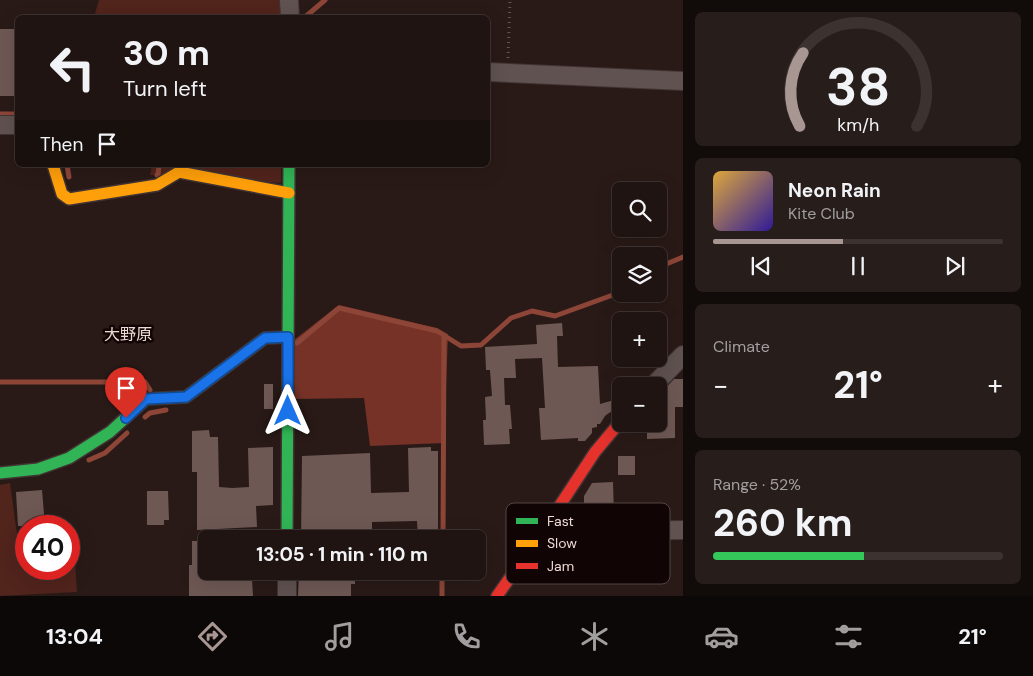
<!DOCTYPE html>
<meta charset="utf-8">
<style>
body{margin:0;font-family:"DM Sans","Noto Sans JP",sans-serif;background:#271d1a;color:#f1f3f6;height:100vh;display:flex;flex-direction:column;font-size:19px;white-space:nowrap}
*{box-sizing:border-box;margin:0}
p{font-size:16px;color:#a19e9f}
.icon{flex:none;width:28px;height:28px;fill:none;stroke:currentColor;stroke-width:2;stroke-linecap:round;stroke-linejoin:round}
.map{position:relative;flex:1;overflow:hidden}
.details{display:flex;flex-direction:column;gap:12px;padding:12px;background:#110b09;width:350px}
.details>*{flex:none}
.top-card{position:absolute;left:15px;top:15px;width:475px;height:152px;border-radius:8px;box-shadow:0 5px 20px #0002,0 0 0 1px #3c3331;background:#1f1411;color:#f1f3f6;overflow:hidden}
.controls{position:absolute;left:612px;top:182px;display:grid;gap:10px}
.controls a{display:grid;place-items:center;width:55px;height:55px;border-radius:8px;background:#1f1411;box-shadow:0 5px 20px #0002,0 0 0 1px #3c3331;font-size:25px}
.speed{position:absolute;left:15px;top:515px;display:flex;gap:10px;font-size:25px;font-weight:700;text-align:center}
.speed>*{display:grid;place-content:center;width:65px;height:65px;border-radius:50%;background:#1f1411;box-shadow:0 5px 20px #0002,0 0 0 1px #3c3331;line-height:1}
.speed .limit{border:8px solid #d22;background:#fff;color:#111}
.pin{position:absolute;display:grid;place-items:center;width:42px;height:42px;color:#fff;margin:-51px -21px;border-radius:50% 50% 50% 0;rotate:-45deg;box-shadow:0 0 5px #0007}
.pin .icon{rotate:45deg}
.me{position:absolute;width:55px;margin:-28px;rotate:0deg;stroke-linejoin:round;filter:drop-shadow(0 0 4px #0008)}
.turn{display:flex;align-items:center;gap:18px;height:105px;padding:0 25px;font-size:22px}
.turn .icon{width:65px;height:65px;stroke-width:2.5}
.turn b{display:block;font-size:35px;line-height:42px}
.then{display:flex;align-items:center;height:48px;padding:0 25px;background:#0003;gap:10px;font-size:19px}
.big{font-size:38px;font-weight:700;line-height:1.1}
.details .widget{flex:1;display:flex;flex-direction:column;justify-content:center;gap:8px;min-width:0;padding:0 18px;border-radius:8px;background:#271d1a}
.details .dial{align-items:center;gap:0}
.dial svg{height:130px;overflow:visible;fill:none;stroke:#3c3331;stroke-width:7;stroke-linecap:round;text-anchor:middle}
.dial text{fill:#f1f3f6;stroke:none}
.song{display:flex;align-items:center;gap:15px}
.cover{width:60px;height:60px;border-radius:8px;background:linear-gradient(135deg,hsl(40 70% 55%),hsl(250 70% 35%))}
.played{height:5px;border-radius:2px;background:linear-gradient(90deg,#a89692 45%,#3c3331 45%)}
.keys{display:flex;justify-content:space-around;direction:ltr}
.heat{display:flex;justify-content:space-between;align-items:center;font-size:28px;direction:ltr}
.charge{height:8px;border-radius:4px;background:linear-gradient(90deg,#34c759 52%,#3c3331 0)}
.trip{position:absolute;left:198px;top:530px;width:288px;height:50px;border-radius:8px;background:#1f1411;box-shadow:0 5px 20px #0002,0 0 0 1px #3c3331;font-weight:700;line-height:50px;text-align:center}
.tabs{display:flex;height:80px;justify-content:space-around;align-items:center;background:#0c0807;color:#a19e9f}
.tabs .icon{width:35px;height:35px}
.tabs .on{color:#a89692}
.tabs b{font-size:22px;color:#f1f3f6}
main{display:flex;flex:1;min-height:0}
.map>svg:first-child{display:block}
.green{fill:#51241c}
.forest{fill:#763227}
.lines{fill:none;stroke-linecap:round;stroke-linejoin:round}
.stream{stroke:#8d4538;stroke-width:5}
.building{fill:#6e5854}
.street-casing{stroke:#413433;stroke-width:20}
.fast-casing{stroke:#413433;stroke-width:14}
.slow-casing{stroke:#413433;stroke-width:14}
.jam-casing{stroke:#413433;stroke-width:14}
.path{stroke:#615654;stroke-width:3;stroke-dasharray:1 4;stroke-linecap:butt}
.street{stroke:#5f5250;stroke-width:18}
.fast{stroke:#30b455;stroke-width:11}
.slow{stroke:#ff9f0a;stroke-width:11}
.jam{stroke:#e5322d;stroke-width:11}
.route-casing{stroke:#114b97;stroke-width:12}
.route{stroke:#1a73e8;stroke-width:9}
.labels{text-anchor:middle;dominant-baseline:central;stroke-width:5;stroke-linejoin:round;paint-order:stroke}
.neighbourhood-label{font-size:16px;fill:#edd9d5;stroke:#100504}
.key{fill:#100504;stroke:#524543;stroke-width:1}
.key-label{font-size:14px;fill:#edd9d5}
</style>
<main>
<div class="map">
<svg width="683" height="596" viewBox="0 0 683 596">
<rect width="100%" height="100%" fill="#291a17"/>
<g class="green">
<path d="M99,0H280V17H94Z"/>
<path d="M152,165H281V183L150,175Z"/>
<path d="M10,483L17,534H26V569H69V530L73,529L77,592L0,596V485Z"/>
</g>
<path class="forest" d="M339,305L437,328L448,334L444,443L370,446L364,398L293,399L294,340Z"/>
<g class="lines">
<g class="stream">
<path d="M304,18L325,0"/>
<path d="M0,114H18"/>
<path d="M67,165L69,177"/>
<path d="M157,175H158L159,165"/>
<path d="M659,267L683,257"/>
<path d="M297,343L339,308L437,331L461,346L481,345L511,318L532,311L555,316L621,292"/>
<path d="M0,382H145L150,390"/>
<path d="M145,417L150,413L166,410"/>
<path d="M89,460L105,453L127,433"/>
<path d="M443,539L444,336"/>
<path d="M442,596V571"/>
</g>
</g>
<g class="building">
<rect x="0" y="29" width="18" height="67"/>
<path d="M562,323L563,336H557L558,367L598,366L600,404L621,398V407L616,408L605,416L600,424H597V427L592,428V433L585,441H578V438L541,440L539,408H545L542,358L515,359L516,378H504L505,405H510L512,429H509L510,444L484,445L483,420H486L485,397L492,396L490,370H486L485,347L537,344L536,325Z"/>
<path d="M674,379H683V407H675V438L647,439V424H659V395Z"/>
<rect x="264" y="384" width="9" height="25"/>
<path d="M209,430L210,437H218L219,487L232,488L249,487L248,448L273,447V505L256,506L257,527L197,530V472H192V431Z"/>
<path d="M431,447V451H438V539H418L417,521L372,522V539H301L302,456L370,453L371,493L409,492L408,448Z"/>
<rect x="618" y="456" width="17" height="19"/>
<path d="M613,482L614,517H603V521H588V517H584V496L592,483Z"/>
<path d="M42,490L45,526H18L16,492Z"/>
<path d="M147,491H168L169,520H164V525H147Z"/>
<path d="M192,541H206V571H209V581L252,579L253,596H189V565H192Z"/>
<path d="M355,571V584H351V596H298L299,572Z"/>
</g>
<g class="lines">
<defs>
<g id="street">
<path d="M289,0L290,18"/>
<path d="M488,72L683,81"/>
<path d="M0,125H18"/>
<path d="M653,386L683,355"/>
<path d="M545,528L562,532L683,530"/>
<path d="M287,596V571"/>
</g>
<g id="fast">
<path d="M0,473L38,469L69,458L110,432L146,399L186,397L265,338L288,337"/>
<path d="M287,539L289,165"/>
</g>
<path id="slow" d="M53,165L62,194L69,199L157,185L179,172L289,193"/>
<path id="jam" d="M497,596L545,528L595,452L621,421"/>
</defs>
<use href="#street" class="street-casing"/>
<use href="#fast" class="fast-casing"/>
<use href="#slow" class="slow-casing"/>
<use href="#jam" class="jam-casing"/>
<path class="path" d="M508,58L510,0"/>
<use href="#street" class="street"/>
<use href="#fast" class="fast"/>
<use href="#slow" class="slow"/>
<use href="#jam" class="jam"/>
</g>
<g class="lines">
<defs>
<path id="route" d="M126,418L146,399L186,397L265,338L288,337V411"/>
</defs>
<use href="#route" class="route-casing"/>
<use href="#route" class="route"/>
</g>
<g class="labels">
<g class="neighbourhood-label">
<text x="128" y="334">大野原</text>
</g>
</g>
<rect x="506" y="503" width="164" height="81" rx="8" class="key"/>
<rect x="516" y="518" width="22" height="6" fill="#30b455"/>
<rect x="516" y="540" width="22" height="7" fill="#ff9f0a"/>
<rect x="516" y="563" width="22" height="6" fill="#e5322d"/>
<g class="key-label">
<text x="547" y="526">Fast</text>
<text x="547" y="548">Slow</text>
<text x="547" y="571">Jam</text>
</g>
</svg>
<div class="controls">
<a><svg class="icon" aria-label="search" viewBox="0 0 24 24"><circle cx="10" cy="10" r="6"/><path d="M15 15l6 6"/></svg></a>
<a><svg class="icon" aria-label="layers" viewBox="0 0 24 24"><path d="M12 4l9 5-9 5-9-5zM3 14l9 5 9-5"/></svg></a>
<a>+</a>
<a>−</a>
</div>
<div class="speed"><div class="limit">40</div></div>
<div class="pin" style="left:126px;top:418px;background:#d93025"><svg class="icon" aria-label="arrive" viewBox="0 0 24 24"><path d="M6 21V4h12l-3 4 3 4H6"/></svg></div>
<svg class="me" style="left:288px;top:411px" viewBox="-20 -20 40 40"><path d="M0-17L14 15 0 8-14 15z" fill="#1a73e8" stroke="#fff" stroke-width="4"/></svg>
<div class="trip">13:05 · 1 min · 110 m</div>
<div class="top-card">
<div class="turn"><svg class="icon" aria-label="left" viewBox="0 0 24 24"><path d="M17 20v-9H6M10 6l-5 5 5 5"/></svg><div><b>30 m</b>Turn left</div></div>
<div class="then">Then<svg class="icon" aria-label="arrive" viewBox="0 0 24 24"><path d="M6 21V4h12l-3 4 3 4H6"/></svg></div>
</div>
</div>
<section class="details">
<div class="widget dial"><svg viewBox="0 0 100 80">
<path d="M14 69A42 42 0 1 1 86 69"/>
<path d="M14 69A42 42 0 0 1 16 24" stroke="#a89692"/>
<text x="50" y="56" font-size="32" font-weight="700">38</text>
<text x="50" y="72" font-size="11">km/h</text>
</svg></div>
<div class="widget">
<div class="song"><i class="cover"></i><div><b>Neon Rain</b><p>Kite Club</p></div></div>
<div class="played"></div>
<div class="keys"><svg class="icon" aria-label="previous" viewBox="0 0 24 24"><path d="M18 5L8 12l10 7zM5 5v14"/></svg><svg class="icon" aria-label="pause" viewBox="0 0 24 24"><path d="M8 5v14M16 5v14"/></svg><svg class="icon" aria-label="next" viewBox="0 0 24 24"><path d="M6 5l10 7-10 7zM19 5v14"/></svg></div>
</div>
<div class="widget"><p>Climate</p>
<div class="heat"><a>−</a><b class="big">21°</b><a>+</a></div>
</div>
<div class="widget"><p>Range · 52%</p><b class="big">260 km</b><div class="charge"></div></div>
</section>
</main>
<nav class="tabs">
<b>13:04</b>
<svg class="icon on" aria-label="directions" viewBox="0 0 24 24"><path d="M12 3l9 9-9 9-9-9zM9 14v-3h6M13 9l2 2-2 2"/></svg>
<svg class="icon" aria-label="music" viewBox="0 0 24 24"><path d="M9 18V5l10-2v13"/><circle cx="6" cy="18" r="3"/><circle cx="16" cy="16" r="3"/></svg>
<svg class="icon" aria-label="phone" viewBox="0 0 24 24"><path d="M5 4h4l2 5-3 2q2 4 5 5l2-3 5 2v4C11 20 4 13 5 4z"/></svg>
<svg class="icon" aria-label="climate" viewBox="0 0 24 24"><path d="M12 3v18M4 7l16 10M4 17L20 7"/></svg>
<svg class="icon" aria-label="car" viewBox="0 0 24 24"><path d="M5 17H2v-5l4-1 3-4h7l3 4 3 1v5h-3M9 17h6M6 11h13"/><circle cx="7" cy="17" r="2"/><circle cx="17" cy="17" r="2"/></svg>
<svg class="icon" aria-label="filters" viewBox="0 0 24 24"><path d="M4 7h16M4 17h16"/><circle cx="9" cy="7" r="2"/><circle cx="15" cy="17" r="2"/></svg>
<b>21°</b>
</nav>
